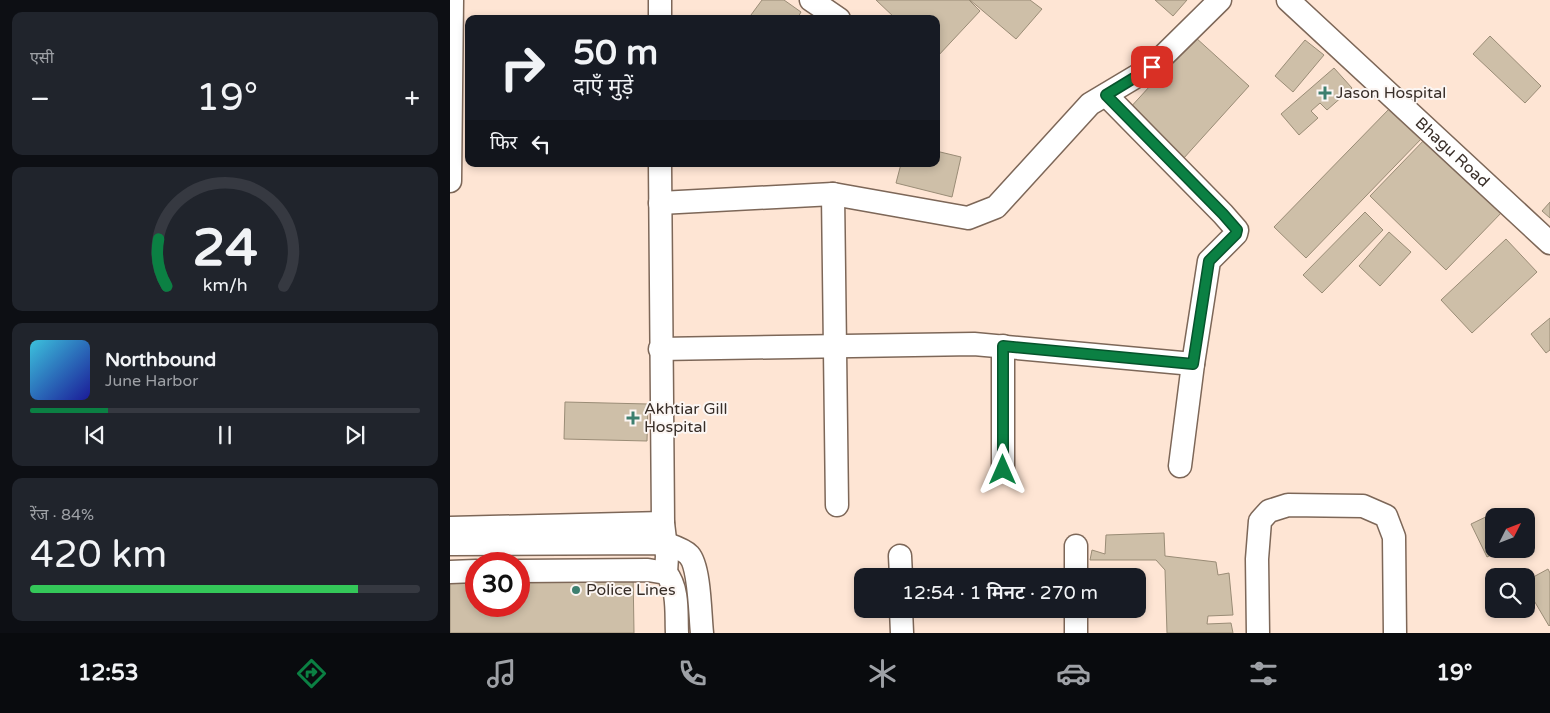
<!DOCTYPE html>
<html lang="hi">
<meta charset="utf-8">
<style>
body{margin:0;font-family:"Varela Round","Noto Sans Devanagari",sans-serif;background:#20242c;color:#f1f3f6;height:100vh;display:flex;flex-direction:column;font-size:19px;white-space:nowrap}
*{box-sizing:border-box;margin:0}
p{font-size:16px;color:#9ea1a6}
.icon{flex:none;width:28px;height:28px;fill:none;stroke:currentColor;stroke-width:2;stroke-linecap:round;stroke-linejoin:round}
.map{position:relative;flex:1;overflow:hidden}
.side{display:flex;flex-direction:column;gap:12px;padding:12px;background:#0d0f14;width:450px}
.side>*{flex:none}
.top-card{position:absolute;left:15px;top:15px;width:475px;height:152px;border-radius:10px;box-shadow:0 2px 8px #0003;background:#171b24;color:#f1f3f6;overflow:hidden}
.needle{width:32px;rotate:48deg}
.buttons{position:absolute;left:1035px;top:508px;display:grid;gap:10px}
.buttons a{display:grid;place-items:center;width:50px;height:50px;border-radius:10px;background:#171b24;box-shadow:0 2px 8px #0003;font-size:25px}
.speed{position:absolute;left:15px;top:552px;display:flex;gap:10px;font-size:25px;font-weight:700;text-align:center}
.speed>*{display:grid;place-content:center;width:65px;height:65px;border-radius:50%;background:#171b24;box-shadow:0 2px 8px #0003;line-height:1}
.speed .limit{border:8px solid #d22;background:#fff;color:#111}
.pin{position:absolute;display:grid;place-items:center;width:42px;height:42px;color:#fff;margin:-21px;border-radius:10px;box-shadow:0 2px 8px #0006}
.me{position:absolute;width:55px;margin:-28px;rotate:0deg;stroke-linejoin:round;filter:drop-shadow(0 0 4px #0008)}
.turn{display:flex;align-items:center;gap:18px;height:105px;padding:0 25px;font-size:22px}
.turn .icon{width:65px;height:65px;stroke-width:2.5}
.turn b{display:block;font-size:35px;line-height:42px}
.then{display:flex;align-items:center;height:48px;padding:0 25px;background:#0003;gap:10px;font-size:19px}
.big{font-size:38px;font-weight:600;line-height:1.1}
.side .tile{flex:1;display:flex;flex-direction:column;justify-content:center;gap:8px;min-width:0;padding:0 18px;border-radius:10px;background:#20242c}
.side .dial{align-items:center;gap:0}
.dial svg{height:130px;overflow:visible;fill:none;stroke:#363941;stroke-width:7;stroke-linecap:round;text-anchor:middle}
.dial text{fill:#f1f3f6;stroke:none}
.song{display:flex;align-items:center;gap:15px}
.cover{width:60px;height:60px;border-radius:8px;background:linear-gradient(135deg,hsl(190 70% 55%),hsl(240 70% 35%))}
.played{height:5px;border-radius:2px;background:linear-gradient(90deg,#0b8043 20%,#363941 20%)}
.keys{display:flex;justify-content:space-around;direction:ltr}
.heat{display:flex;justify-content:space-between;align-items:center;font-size:28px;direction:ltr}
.charge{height:8px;border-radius:4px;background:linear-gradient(90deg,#34c759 84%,#363941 0)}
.trip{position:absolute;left:404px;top:568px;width:292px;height:50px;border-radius:10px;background:#171b24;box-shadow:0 2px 8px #0003;font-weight:600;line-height:50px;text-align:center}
.menu{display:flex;height:80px;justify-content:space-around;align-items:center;background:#090b0e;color:#9ea1a6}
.menu .icon{width:35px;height:35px}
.menu .active{color:#0b8043}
.menu b{font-size:22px;color:#f1f3f6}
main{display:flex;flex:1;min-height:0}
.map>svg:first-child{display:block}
.building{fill:#cebfa8;stroke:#9a8c76}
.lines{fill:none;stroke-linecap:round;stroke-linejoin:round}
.minor-casing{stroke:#7d6758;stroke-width:25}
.minor{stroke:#fff;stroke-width:22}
.route-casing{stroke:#07532c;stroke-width:12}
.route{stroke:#0b8043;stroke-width:9}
.poi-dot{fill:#3d7f6f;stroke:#fcf6f3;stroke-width:2}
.labels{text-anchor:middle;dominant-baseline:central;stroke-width:4;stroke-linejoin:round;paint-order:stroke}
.poi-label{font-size:16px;fill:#382e28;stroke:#fcf6f3;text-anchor:start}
.street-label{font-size:16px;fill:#382e28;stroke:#fcf6f3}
</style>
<main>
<section class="side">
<div class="tile"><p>एसी</p>
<div class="heat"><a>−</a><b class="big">19°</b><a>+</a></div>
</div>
<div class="tile dial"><svg viewBox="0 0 100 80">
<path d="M14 69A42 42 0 1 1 86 69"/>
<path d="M14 69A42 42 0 0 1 9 40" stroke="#0b8043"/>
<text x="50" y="56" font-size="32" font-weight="700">24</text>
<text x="50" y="72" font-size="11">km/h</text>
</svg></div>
<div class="tile">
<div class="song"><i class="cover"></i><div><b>Northbound</b><p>June Harbor</p></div></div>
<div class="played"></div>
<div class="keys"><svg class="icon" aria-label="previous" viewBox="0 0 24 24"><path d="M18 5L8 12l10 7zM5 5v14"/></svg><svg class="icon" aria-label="pause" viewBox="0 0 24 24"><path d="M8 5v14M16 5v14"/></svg><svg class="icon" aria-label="next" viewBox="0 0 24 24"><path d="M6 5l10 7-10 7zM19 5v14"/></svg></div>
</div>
<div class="tile"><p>रेंज · 84%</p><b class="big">420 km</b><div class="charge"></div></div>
</section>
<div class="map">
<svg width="1100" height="633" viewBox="0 0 1100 633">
<rect width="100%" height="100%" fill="#fee5d4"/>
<g class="building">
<path d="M312,0H334L351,12L347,19H298Z"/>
<path d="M426,0H519L530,11L487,57L486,19H446Z"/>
<path d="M520,0H580L592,9L566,39Z"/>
<path d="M705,0H737L723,16Z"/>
<path d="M1040,36L1091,86L1075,103L1023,54Z"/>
<path d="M745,37L799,86L733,159L678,110Z"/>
<path d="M855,40L874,55L843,92L825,76Z"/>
<path d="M884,68L902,88L877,110L870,103L861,111L868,118L849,135L831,114Z"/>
<path d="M941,107L973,137L856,258L824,227Z"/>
<path d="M977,137L1053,211L996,270L920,196Z"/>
<path d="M486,151L511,157L502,197L446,183L451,164H486Z"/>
<path d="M1100,202V218L1092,211Z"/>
<path d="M915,212L933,230L872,293L853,275Z"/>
<path d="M939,232L961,252L930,286L909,266Z"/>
<path d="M1056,239L1087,272L1022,333L991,300Z"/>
<path d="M1100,318V350L1096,353L1081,334Z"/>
<path d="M115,402L198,404L197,441L114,439Z"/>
<path d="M1042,514L1044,518V549H1054L1037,557L1021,524Z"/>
<path d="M714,533L715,556L766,562L768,575L779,573L783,615L758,616L757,624L781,623L783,633H717L715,570L706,560H640L642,550L655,554L656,535Z"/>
<path d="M1098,569L1100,573V625L1099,626L1076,587V581Z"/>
<path d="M183,570L184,633H0V574L26,573V606H69V573Z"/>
</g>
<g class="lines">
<defs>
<g id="minor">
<path d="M361,0L389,19"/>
<path id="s1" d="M838,0L1100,243"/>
<path d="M210,19V0"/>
<path d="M656,95L773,214L787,230L786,234L759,261L743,364L730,466"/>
<path d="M210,164L213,523L217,556L216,573"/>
<path d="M0,181L2,0"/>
<path d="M383,194L387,505"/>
<path d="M210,203L383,194L518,218L546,207L640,104L702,67L770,0"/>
<path d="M553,346V470"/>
<path d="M210,349L524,344L743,364"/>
<path d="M0,528L213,523"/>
<path d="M0,544L214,543C222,546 233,549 239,555C250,567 250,616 252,633"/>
<path d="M626,546V576"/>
<path d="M450,556L451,576"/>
<path d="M69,571L198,570L216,573C229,589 226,614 227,633"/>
<path d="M0,572L26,571"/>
<path d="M451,609L452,633"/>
<path d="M626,609V633"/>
<path d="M808,633L807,559L810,521L819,511L838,505L913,506L936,516L944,537L945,633"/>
</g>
</defs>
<use href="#minor" class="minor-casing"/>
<use href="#minor" class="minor"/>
</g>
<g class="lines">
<defs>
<path id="route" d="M553,470V346L743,364L759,261L786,234L787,230L773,214L656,95L702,67"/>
</defs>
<use href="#route" class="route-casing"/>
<use href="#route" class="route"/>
</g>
<g class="poi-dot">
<path d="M872.5 85.5h5v5h5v5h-5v5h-5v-5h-5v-5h5z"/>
<path d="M180.5 410.5h5v5h5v5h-5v5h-5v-5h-5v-5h5z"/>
<circle cx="126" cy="590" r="5"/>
</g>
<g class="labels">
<g class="poi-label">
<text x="886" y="93">Jason Hospital</text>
<text x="194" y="409">Akhtiar Gill<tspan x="194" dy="18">Hospital</tspan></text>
<text x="136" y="590">Police Lines</text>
</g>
<g class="street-label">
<text stroke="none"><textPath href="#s1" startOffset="224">Bhagu Road</textPath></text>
</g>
</g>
</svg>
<div class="buttons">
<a><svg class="needle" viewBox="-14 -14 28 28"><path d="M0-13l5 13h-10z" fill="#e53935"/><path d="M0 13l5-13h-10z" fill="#9ea1a6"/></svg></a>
<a><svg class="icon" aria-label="search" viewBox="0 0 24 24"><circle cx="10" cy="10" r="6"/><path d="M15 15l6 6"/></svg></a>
</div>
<div class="speed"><div class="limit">30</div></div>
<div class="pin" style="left:702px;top:67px;background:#d93025"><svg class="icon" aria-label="arrive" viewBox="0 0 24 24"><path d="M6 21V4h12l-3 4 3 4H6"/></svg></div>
<svg class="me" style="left:553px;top:470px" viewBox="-20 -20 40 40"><path d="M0-17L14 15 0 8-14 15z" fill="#0b8043" stroke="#fff" stroke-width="4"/></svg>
<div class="trip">12:54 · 1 मिनट · 270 m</div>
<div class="top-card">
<div class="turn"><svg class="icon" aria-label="right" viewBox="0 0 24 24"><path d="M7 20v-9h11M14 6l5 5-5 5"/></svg><div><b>50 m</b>दाएँ मुड़ें</div></div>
<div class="then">फिर<svg class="icon" aria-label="left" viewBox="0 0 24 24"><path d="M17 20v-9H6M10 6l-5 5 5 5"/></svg></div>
</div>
</div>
</main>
<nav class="menu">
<b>12:53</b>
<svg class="icon active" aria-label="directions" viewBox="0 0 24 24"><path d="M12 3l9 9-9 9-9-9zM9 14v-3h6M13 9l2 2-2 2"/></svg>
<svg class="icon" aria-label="music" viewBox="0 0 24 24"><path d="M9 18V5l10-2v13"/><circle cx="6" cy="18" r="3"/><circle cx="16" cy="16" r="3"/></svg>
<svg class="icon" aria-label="phone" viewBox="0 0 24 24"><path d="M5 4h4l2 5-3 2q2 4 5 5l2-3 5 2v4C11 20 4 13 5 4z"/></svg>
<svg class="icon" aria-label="climate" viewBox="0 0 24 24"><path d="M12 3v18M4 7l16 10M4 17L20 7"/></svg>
<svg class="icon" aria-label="car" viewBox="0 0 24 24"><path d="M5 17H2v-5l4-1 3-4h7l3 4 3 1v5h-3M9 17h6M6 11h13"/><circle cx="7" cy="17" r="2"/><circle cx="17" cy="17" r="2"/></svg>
<svg class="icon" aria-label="filters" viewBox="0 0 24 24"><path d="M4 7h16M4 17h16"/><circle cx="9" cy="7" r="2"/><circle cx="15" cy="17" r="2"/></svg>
<b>19°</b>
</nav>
